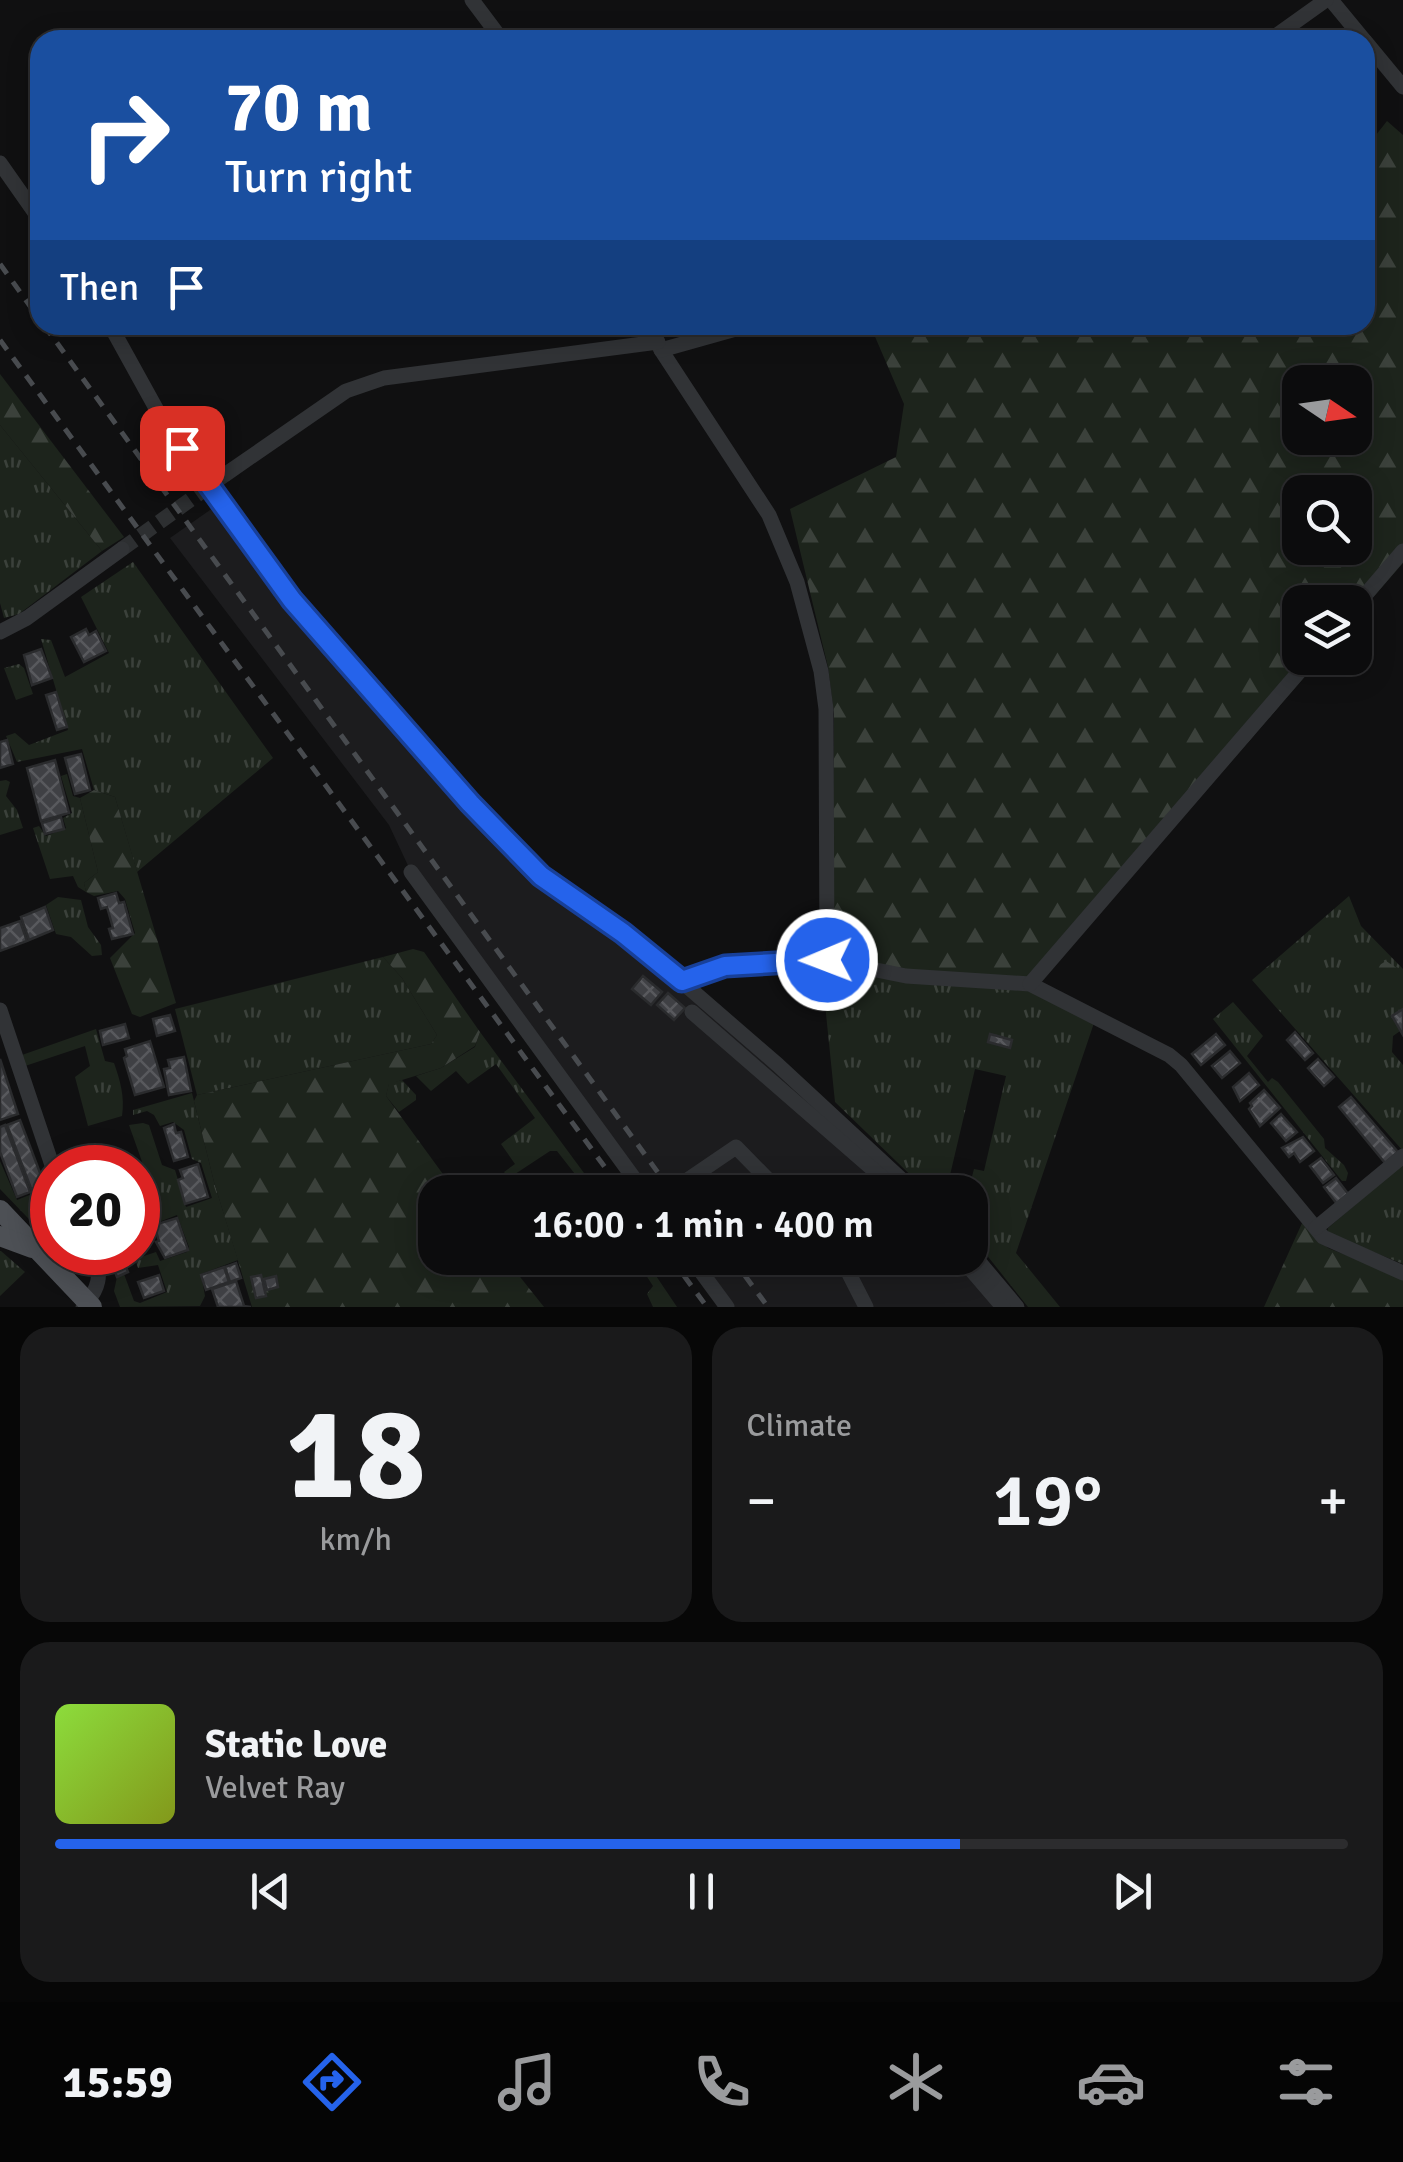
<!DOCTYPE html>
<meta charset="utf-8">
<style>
body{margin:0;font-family:Signika,sans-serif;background:#1a1a1b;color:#f1f3f6;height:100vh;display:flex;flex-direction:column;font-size:38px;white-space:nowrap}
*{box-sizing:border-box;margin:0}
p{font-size:32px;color:#9a9b9d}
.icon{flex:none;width:55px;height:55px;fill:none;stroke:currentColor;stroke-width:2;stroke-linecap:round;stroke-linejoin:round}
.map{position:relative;height:1307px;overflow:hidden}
.drawer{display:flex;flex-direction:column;gap:20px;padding:20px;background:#070707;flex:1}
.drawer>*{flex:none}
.banner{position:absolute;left:30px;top:30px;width:1345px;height:305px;border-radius:30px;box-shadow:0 5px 25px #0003,0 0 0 2px #2c2c2e;background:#1a4fa0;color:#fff;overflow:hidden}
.needle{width:65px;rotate:103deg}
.controls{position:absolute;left:1282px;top:365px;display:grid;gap:20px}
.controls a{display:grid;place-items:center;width:90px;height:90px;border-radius:20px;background:#0c0c0d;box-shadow:0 5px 25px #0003,0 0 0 2px #2c2c2e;font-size:50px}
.speed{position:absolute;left:30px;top:1145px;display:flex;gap:20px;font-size:50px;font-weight:700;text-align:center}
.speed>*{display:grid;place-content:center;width:130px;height:130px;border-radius:50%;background:#0c0c0d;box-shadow:0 5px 25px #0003,0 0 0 2px #2c2c2e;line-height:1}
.speed .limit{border:15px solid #d22;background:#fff;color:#111}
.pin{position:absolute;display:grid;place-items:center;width:85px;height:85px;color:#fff;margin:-42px;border-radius:20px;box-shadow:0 5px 15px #0006}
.me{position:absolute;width:110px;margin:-55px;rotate:269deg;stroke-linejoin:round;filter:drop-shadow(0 0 8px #0008)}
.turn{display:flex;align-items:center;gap:35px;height:210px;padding:0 30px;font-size:45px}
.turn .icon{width:130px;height:130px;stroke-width:2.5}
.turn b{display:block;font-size:70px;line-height:85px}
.then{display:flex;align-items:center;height:95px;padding:0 30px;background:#0003;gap:20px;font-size:38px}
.big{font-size:75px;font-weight:600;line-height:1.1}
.drawer .tile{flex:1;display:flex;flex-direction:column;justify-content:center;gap:15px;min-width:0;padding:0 35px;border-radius:30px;background:#1a1a1b}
.drawer .dial{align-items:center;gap:0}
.dial b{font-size:130px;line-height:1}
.song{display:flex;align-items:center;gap:30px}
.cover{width:120px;height:120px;border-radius:15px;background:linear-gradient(135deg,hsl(90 70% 55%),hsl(70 70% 35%))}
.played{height:10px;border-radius:5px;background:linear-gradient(90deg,#2563eb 70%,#2c2c2e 70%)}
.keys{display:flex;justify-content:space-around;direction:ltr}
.heat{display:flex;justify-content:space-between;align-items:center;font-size:55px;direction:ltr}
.drawer .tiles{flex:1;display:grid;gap:20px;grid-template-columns:1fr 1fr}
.tile:last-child{grid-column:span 2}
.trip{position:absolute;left:418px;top:1175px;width:570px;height:100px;border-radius:30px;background:#0c0c0d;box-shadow:0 5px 25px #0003,0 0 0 2px #2c2c2e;font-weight:600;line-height:100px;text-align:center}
.tab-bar{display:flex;height:160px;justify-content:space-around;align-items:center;background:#050505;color:#9a9b9d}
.tab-bar .icon{width:70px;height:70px}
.tab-bar .current{color:#2563eb}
.tab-bar b{font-size:45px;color:#f1f3f6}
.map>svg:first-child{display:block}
.built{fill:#1c1c1e}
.grass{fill:url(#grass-tufts)}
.forest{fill:url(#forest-firs);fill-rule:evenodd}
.building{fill:url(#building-cross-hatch);stroke:#2a2b2d;stroke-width:2.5}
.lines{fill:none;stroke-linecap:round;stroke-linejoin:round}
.minor-tunnel{stroke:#2d2f31;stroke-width:15;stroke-dasharray:15 8;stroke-linecap:butt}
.minor{stroke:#313336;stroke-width:15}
.major{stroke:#4d5055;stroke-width:20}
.rail{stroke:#484b4f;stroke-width:5;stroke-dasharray:12 10;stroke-linecap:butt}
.route-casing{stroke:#184099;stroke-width:25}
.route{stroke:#2563eb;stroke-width:18}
</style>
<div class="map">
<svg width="1403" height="1307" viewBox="0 0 1403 1307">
<defs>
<pattern id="grass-tufts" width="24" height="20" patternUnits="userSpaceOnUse" patternTransform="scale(2.5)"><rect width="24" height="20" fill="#1d241c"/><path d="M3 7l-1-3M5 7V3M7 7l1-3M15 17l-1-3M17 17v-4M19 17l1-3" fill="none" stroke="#3b413b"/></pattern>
<pattern id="forest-firs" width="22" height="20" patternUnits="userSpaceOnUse" patternTransform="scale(2.5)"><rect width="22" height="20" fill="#1d241c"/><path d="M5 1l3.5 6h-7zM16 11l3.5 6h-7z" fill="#3b413b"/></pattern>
<pattern id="building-cross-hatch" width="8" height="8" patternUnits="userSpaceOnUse" patternTransform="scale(2.5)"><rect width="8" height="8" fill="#3f4044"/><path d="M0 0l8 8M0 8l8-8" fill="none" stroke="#58595d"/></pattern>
</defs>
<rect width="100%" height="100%" fill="#101011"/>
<g class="built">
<path d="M220,503L292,600L541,876L623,933L915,1192H644L411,872L389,825L170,538Z"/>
<path d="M689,1258H970L1017,1307H723Z"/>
</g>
<g class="grass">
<path d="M0,425L102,551L19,614L4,618L0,603Z"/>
<path d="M133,562L273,758L137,872L115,797L94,790L82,749L17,762L6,736L15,733L29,745L68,730L41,639L51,640L65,677L109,653L81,597Z"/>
<path d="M19,664L24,668L33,694L16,700L4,668Z"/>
<path d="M67,774L73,796L80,798L98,872L84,883L86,892L78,887L73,876L50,879L33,828L39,826L46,836L66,828L63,818L72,813L61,776Z"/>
<path d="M6,780L10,782L6,796L17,810L23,828L0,835V781Z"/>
<path d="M1349,896L1361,926L1403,969V1029L1393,1036L1392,1052L1403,1065V1151L1252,980Z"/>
<path d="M58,897L81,900L88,927L101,945L102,955L92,956L71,937L56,934L46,905Z"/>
<path d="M383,957L402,978L437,1035L431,1044L197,1095L175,1009Z"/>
<path d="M813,965L1029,991L1094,1023L1016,1253L1060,1307H1028L970,1234L968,1192L974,1169L984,1171L1006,1076L975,1069L946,1192H928L835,1102L824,994Z"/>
<path d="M1233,1002L1263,1036L1247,1056L1268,1082L1272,1078L1278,1082L1324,1139L1325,1148L1344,1165L1348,1173L1346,1181H1342L1213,1019Z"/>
<path d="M96,1029L105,1061L114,1063C120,1080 125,1097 122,1116L88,1126L75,1077L90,1066L85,1046L25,1066L22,1055Z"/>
<path d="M480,1032L598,1192H589L557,1151H550L509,1178L504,1172L515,1164L501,1144L535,1118L496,1064L468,1084L456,1071L431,1091L416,1076L441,1068L475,1047Z"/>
<path d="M402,1080L416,1095V1100L399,1112L386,1096L389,1083Z"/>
<path d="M192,1093L214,1182L238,1260L201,1274L205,1296L200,1306L120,1307L114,1291L117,1277L124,1274L134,1301L140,1303L167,1292L158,1265L138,1268L135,1259L156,1252L160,1261L187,1252L189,1247L177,1215L138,1230V1225L161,1215L129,1125L143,1123L149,1125L162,1165L175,1170L186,1207L212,1198L201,1163L192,1159L184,1130L173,1122L160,1126L154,1115L147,1111L133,1115V1110Z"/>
<path d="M0,1161L17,1200L47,1188L52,1199V1243L0,1189Z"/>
<path d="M1403,1164V1264L1327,1233L1328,1228Z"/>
<path d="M1,1251L25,1272L0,1296V1251Z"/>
<path d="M635,1258H644L677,1307H653L647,1294L653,1286Z"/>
</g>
<g class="forest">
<path d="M1387,121L1403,135V563L1355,618V602H1300V658H1321L1043,978L907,972L832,955L834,714L828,667L790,509L896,457L904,404L870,325H1365V149ZM1300,382H1355V438H1300ZM1300,492H1355V548H1300Z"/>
<path d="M0,374L124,537L102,551L0,425Z"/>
<path d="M94,790L115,797L176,1003L140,1017L132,1014L110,958L135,933L125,899L118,891L94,896L86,892L84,883L98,872L80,798Z"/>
<path d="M413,949L424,952L480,1032L475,1046L441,1068L389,1084L386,1096L456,1192H435V1258H505L544,1307H252L214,1182L194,1101L197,1095L431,1044L437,1035L402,978L383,957Z"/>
<path d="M1386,961L1403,972V998L1379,986L1371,978L1378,966Z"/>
<path d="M1303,1221L1328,1248L1403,1278V1307H1264Z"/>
</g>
<g class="building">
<path d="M86,629L89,635L96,631L106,651L84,662L71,637Z"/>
<path d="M41,649L52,678L32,685L24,655Z"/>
<path d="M56,692L67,727L57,730L46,695Z"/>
<path d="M7,740L13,764L0,768V742Z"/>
<path d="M81,754L90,790L75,794L65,758Z"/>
<path d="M55,760L69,813L41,821L27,768Z"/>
<path d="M61,817L64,829L45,834L42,823Z"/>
<path d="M116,893L119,903L124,902L133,934L112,939L109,929L113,928L107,907L101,909L98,898Z"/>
<path d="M45,907L53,930L29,940L21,917Z"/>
<path d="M20,921L27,941L0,951V928Z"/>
<path d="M643,976L662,992L651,1005L632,989Z"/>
<path d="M668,993L685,1008L674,1020L657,1005Z"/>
<path d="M1403,1009V1035L1392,1016Z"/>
<path d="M170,1015L175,1031L157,1036L153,1019Z"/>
<path d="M125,1024L129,1038L103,1045L100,1031Z"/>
<path d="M1295,1032L1313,1053L1305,1060L1287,1040Z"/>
<path d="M990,1034L1012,1040L1010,1048L988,1042Z"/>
<path d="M1216,1034L1225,1045L1201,1065L1192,1054Z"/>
<path d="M150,1041L164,1087L135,1095L124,1058L127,1056L125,1049Z"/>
<path d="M1230,1051L1240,1063L1222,1078L1212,1066Z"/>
<path d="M184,1057L191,1091L169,1095L164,1069L170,1068L168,1060Z"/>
<path d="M0,1059L18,1114L0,1120Z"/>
<path d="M1318,1059L1334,1077L1324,1086L1308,1068Z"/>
<path d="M1249,1073L1259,1085L1240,1101L1233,1087Z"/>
<path d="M1264,1090L1280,1108L1260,1126L1249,1109L1252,1106L1250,1103Z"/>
<path d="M1351,1097L1398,1152L1385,1163L1339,1107Z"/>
<path d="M1281,1114L1297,1132L1286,1141L1271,1123Z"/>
<path d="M20,1120L45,1186L32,1191L7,1125Z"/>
<path d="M174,1124L176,1133L181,1132L188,1157L174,1161L164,1128Z"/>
<path d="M5,1125L30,1192L17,1197L0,1152V1127Z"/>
<path d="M1303,1137L1314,1151L1300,1162L1294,1153L1289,1157L1282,1148Z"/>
<path d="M1321,1158L1334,1175L1323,1183L1310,1166Z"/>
<path d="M198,1164L208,1197L185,1204L178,1180L183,1178L180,1170Z"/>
<path d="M1336,1178L1349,1195L1337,1204L1324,1187Z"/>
<path d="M177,1218L188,1250L165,1258L156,1242L159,1241L154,1225Z"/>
<path d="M121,1255L128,1272L117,1277L110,1259Z"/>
<path d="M236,1263L241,1278L230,1282L225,1267Z"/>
<path d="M224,1267L229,1282L206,1290L201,1275Z"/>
<path d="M159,1275L164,1291L144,1298L138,1282Z"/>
<path d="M261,1275L266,1296L256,1298L251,1277Z"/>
<path d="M276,1276L278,1287L267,1290L264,1279Z"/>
<path d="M236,1281L244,1306L251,1307H218L212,1289Z"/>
</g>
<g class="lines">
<g class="minor-tunnel">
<path d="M122,549L226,474"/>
<path d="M669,1192L686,1181"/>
</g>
<g class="minor">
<path d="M472,0L502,40"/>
<path d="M1331,0L1364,40"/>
<path d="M1270,40L1326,0"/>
<path d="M1365,41L1403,87"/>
<path d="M0,163L40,220"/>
<path d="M110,325L163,421L292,600L470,803L541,876L623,933L681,981L778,1065L915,1192"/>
<path d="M650,325L661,350L769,515L797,582L821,671L826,709L827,960"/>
<path d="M661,350L750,325"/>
<path d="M226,474L346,391L384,378L658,342"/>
<path d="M1355,607L1403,551"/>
<path d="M0,632L27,618L122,549"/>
<path d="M411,872L644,1192"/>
<path d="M681,981L725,966L827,960L906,976L1030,984L1169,1055L1181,1065L1323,1237L1403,1273"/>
<path d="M1030,984L1311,658"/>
<path d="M0,1010L53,1168"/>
<path d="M692,1012L899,1192"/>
<path d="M686,1181L736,1147L780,1192"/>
<path d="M1316,1228L1403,1156"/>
<path d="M970,1251L1017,1307"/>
<path d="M691,1258L727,1307"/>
<path d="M841,1258L866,1307"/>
<path d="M961,1258L1003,1307"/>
<path d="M83,1307C99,1289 103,1275 93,1252"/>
</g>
<g class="major">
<path d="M0,1210L92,1307"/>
<path d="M0,1236L32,1248"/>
</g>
<g class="rail">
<path d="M0,264L40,320"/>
<path d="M44,325L672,1192"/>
<path d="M0,340L623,1192"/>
<path d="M671,1258L707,1307"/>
<path d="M732,1258L768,1307"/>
</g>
</g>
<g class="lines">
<defs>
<path id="route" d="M182,448L292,600L470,803L541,876L623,933L682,981L725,966L827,960"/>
</defs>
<use href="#route" class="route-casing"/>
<use href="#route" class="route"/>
</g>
</svg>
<div class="controls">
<a><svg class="needle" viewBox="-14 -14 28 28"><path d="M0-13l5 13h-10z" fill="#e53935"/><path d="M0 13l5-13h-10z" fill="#9a9b9d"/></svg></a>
<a><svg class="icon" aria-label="search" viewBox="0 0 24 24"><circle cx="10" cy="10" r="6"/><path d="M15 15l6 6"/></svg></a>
<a><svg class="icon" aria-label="layers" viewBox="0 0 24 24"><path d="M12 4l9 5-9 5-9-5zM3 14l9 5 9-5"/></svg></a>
</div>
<div class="speed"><div class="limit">20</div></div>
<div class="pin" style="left:182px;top:448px;background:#d93025"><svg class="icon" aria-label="arrive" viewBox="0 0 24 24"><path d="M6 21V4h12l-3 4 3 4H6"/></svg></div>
<svg class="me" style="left:827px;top:960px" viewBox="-20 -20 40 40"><circle r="17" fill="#2563eb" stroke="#fff" stroke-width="3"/><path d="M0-11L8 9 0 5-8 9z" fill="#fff"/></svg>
<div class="trip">16:00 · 1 min · 400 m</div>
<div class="banner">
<div class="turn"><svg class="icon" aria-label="right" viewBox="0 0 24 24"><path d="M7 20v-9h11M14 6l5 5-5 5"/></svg><div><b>70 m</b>Turn right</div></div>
<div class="then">Then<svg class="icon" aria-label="arrive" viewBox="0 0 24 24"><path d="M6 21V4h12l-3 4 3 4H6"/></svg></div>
</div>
</div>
<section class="drawer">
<div class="tiles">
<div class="tile dial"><b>18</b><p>km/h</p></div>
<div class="tile"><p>Climate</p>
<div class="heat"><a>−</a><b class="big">19°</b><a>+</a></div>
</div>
<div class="tile">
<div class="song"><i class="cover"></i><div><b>Static Love</b><p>Velvet Ray</p></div></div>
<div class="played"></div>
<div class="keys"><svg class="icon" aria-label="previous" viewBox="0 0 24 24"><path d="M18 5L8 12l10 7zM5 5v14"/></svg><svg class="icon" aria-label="pause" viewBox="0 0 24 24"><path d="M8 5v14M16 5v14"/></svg><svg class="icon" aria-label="next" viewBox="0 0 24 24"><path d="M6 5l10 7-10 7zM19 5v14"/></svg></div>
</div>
</div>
</section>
<nav class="tab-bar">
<b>15:59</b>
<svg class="icon current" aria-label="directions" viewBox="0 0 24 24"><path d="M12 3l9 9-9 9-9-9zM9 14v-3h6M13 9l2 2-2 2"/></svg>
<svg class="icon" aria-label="music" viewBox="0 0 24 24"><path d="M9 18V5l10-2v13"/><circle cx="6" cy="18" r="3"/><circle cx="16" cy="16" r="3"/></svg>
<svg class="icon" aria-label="phone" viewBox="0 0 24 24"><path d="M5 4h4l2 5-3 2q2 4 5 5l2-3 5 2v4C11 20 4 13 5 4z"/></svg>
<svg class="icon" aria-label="climate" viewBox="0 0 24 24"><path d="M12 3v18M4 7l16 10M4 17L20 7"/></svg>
<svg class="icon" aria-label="car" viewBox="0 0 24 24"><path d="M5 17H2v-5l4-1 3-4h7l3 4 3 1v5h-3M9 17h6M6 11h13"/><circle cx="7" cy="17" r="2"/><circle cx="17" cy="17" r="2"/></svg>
<svg class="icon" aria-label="filters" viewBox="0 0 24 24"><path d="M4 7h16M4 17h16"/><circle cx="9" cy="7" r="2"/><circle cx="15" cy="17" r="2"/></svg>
</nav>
